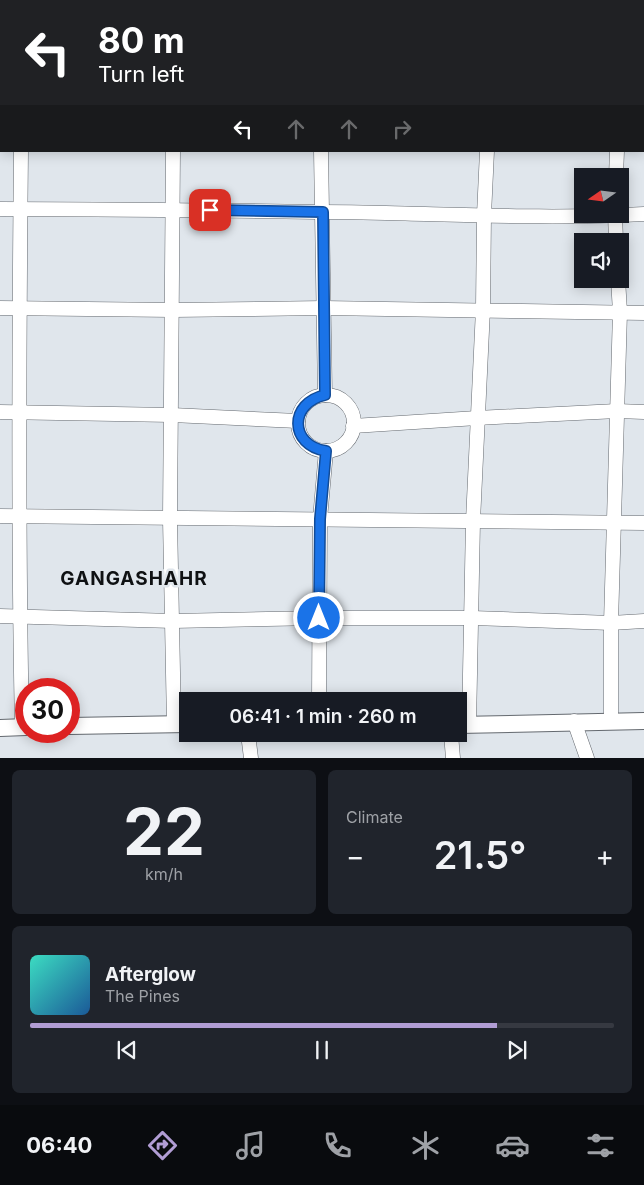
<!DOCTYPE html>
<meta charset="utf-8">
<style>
body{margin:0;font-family:Inter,sans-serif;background:#20242c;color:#f1f3f6;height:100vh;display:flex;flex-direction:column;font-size:19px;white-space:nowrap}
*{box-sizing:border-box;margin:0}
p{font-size:16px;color:#9ea1a6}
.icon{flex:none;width:28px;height:28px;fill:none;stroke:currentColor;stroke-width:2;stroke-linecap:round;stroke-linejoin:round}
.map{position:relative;height:758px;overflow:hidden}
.sheet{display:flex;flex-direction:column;gap:12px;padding:12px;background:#0d0f14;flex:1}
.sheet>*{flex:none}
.hud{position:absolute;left:0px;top:0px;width:645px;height:152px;box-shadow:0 2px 12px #0003;background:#202124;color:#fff;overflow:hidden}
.needle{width:32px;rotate:256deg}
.buttons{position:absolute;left:574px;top:168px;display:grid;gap:10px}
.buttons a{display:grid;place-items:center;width:55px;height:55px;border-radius:0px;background:#171b24;box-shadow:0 2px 12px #0003;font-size:25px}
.speed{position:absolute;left:15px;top:678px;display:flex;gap:10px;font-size:25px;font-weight:700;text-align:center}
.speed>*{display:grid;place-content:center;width:65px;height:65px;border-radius:50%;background:#171b24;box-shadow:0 2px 12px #0003;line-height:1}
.speed .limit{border:8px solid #d22;background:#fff;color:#111}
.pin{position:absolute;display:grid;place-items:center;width:42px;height:42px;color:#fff;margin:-21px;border-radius:10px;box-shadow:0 2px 8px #0006}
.me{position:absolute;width:55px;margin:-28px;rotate:0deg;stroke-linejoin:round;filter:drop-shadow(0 0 4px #0008)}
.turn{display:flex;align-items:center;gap:18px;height:105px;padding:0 15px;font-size:22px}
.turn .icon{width:65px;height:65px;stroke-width:2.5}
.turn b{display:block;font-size:35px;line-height:42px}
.lanes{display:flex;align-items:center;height:48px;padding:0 15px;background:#0003;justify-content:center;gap:25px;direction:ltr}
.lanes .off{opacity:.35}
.big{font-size:38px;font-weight:600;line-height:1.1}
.sheet .widget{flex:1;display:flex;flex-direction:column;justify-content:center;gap:8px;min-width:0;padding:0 18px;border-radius:8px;background:#20242c}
.sheet .dial{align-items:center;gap:0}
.dial b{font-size:65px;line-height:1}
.song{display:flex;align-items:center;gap:15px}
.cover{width:60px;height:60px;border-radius:8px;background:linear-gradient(135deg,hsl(170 70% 55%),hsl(210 70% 35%))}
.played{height:5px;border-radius:2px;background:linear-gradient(90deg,#b19dd4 80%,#363941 80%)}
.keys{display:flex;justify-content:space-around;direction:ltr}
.heat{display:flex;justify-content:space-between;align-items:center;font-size:28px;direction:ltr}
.sheet .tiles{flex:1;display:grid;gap:12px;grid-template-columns:1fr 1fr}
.widget:last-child{grid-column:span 2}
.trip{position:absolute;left:179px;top:692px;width:288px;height:50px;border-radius:0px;background:#171b24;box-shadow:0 2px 12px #0003;font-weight:600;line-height:50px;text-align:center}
.tab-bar{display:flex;height:80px;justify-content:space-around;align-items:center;background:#090b0e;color:#9ea1a6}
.tab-bar .icon{width:35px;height:35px}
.tab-bar .active{color:#b19dd4}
.tab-bar b{font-size:22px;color:#f1f3f6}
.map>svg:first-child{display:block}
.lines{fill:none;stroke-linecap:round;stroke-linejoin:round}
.minor-casing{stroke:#64696f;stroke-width:15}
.tertiary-casing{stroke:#64696f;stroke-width:18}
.minor{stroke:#fff;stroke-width:14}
.tertiary{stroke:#fff;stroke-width:16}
.route-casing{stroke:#114b97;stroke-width:12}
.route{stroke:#1a73e8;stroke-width:9}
.labels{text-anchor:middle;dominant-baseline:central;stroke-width:5;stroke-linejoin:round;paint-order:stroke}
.district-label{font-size:19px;font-weight:bold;letter-spacing:1px;fill:#0f1113;stroke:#e0e6ec}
</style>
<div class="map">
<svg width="644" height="758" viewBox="0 0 644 758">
<rect width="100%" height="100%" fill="#e0e6ec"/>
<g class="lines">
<defs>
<g id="minor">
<path d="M320,0V1"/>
<path d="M486,0V1"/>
<path d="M24,1V0"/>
<path d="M174,1V0"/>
<path d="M622,1V0"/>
<path d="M0,16H1"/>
<path d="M0,112H1"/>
<path d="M21,151C19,343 18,536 22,728"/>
<path d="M173,151L170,519L174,724"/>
<path d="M321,151L325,395"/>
<path d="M616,176L617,151"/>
<path d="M0,209C129,209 258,211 386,213C472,215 559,219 644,214"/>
<path d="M615,214L616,241"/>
<path d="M0,308L173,310L324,308L644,313"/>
<circle cx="326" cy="423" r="28"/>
<path d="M0,412L172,415L298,421"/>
<path d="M353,426L477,418L617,411L644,412"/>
<path d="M0,516L644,523"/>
<path d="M0,616L173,621L319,618H472L611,623L644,621"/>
<path d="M319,701L320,519L326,451"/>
<path d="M574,721L587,758"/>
<path d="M611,721V623L620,312L618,279"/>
<path d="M469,725L473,521L483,309L484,215L487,151"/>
<path d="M248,734L251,758"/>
<path d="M451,734L453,758"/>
</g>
<g id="tertiary">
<path d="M458,725L644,721"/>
<path d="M69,726L188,724"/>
<path d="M0,728L26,727"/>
</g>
</defs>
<use href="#minor" class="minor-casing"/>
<use href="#tertiary" class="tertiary-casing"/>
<use href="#minor" class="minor"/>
<use href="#tertiary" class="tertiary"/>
</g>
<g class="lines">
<defs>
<path id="route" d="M210,210L323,212L325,395C289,403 289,445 326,451L320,519L319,618"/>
</defs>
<use href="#route" class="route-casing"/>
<use href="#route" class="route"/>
</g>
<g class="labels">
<g class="district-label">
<text x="134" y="578">GANGASHAHR</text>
</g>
</g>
</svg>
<div class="buttons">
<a><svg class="needle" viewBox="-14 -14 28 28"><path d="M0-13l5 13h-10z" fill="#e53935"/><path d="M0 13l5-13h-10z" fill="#9ea1a6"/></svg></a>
<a><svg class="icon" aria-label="sound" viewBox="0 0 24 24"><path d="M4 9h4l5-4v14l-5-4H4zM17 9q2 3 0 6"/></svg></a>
</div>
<div class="speed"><div class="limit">30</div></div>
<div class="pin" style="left:210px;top:210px;background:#d93025"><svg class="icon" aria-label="arrive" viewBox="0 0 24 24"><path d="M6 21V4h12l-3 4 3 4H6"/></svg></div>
<svg class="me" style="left:319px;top:618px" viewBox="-20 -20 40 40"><circle r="17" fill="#1a73e8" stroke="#fff" stroke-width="3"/><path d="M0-11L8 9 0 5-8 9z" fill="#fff"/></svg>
<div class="trip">06:41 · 1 min · 260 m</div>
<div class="hud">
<div class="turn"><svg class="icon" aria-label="left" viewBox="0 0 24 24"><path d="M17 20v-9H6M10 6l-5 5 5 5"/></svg><div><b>80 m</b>Turn left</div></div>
<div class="lanes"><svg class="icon" aria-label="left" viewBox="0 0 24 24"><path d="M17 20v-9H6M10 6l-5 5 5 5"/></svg><svg class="icon off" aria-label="ahead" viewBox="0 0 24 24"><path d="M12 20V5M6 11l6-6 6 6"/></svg><svg class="icon off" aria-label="ahead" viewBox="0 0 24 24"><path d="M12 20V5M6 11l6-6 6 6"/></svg><svg class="icon off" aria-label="right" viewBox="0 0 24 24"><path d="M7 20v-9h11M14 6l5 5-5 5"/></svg></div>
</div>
</div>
<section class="sheet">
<div class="tiles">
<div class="widget dial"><b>22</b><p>km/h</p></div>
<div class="widget"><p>Climate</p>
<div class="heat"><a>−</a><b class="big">21.5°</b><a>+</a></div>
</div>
<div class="widget">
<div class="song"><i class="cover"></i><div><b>Afterglow</b><p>The Pines</p></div></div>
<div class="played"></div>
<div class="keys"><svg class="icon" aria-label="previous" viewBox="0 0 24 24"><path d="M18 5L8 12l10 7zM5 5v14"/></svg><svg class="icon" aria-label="pause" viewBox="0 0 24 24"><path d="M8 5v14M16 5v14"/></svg><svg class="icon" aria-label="next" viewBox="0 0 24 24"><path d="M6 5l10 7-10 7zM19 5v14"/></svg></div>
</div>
</div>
</section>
<nav class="tab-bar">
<b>06:40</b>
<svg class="icon active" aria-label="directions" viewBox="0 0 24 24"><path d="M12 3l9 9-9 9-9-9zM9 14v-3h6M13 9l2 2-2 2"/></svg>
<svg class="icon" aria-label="music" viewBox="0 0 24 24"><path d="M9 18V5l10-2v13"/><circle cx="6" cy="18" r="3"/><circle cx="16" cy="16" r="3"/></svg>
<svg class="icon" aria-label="phone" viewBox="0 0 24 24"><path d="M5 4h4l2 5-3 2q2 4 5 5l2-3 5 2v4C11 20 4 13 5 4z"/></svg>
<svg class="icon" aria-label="climate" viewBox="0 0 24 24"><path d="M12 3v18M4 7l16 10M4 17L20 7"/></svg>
<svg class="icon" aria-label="car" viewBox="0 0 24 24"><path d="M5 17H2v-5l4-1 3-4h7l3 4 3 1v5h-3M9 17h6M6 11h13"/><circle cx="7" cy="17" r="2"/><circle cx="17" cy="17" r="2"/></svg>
<svg class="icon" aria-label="filters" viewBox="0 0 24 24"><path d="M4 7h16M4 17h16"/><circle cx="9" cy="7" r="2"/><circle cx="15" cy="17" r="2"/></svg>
</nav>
